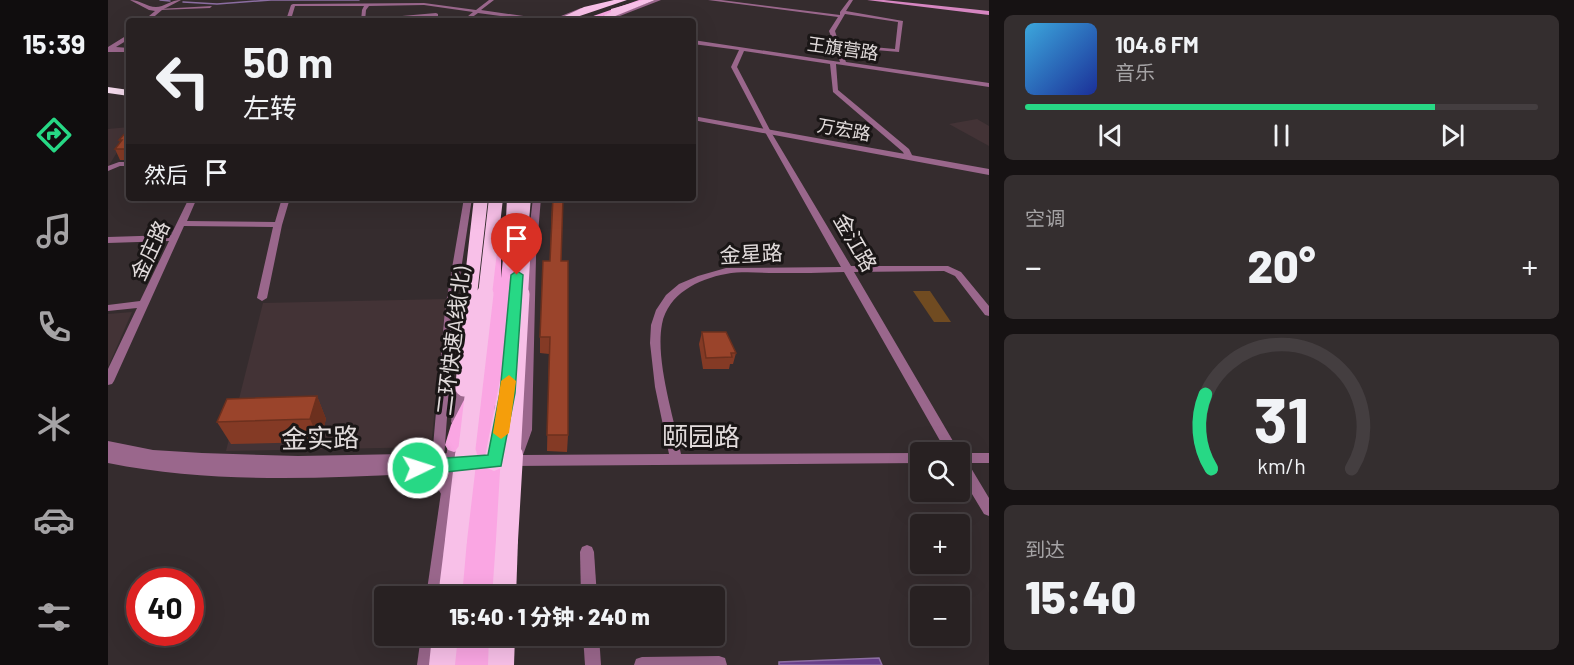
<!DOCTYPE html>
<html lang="zh">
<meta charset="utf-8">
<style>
body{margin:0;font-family:Barlow,"Noto Sans SC",sans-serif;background:#342e2f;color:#f1f3f6;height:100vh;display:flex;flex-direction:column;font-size:22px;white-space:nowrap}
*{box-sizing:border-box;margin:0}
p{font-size:20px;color:#a5a3a5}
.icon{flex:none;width:33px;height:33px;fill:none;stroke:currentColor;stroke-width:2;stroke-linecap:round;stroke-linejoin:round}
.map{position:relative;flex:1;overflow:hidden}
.sheet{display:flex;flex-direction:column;gap:15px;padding:15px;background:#161213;width:585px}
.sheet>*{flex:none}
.hud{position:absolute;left:18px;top:18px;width:570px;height:183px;border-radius:6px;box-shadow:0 6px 24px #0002,0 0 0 2px #443e40;background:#282122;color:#f1f3f6;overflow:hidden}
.tools{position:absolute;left:802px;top:442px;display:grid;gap:12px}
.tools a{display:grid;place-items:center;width:60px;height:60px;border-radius:6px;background:#282122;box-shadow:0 6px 24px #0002,0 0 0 2px #443e40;font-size:30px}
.speed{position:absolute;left:18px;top:568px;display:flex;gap:12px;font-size:30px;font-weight:700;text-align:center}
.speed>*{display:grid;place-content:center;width:78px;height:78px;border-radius:50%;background:#282122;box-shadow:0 6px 24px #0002,0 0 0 2px #443e40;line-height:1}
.speed .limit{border:9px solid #d22;background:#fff;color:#111}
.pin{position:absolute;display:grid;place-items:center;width:51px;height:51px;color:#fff;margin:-62px -26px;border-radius:50% 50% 50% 0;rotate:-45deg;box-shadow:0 0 6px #0007}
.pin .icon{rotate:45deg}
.me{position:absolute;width:66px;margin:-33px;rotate:86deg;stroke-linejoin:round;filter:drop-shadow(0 0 4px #0008)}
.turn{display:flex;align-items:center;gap:21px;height:126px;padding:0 18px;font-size:27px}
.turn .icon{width:78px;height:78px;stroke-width:2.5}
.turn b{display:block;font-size:42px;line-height:51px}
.then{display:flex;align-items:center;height:57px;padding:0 18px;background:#0003;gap:12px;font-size:22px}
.big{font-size:45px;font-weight:800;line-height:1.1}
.sheet .tile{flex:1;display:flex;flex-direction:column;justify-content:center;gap:9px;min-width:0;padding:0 21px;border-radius:9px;background:#342e2f}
.sheet .dial{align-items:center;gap:0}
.dial svg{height:156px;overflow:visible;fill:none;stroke:#443e40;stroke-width:7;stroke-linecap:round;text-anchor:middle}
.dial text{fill:#f1f3f6;stroke:none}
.song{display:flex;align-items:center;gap:18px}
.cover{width:72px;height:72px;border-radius:9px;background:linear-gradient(135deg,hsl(200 70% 55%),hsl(230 70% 35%))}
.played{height:6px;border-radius:3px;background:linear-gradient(90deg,#27d885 80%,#443e40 80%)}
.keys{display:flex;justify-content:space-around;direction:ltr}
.heat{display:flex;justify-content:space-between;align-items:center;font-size:33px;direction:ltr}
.trip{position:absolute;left:266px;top:586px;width:351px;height:60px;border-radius:6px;background:#282122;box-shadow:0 6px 24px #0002,0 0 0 2px #443e40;font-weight:800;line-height:60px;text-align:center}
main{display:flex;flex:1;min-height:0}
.menu{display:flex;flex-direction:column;width:108px;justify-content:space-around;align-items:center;background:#100d0e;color:#a5a3a5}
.menu .icon{width:42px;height:42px}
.menu .selected{color:#27d885}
.menu b{font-size:27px;color:#f1f3f6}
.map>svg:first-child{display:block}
.built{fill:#433336}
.green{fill:#704b21}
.water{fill:#673f89;stroke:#8c6ea2;stroke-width:1.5}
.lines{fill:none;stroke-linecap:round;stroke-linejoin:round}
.stream{stroke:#8c6ea2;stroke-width:1.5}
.minor{fill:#9a678c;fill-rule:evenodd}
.tertiary{fill:#9a678c;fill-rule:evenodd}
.secondary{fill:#d686c1;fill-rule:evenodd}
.primary{fill:#faa6e3;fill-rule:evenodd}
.trunk{fill:#f8c0e8;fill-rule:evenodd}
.motorway{fill:#f5dbed;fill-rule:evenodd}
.trunk-bridge-far2{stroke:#f8c0e8;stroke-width:14}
.trunk-bridge-far1{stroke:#f8c0e8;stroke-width:17}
.trunk-bridge{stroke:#f8c0e8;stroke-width:22}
.wall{fill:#843a25}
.shaded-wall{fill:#6c301e}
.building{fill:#9a442b;stroke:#6c301e;stroke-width:1.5}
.route{fill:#27d885;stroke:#198c56;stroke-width:1.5}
.slow{fill:#f59e0b}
.labels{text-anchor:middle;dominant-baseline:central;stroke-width:6;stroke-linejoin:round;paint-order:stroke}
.far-street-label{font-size:18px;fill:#e1dbdb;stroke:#1a1616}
.street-label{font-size:21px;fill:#e1dbdb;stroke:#1a1616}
.near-street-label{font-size:26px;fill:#e1dbdb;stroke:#1a1616}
</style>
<main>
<nav class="menu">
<b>15:39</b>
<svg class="icon selected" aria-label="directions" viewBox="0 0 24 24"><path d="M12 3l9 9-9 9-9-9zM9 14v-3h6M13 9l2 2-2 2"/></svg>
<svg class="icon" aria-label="music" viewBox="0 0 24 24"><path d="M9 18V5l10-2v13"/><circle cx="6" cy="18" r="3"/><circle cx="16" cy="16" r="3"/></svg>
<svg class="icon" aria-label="phone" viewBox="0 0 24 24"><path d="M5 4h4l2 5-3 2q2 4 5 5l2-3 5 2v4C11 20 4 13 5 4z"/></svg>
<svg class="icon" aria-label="climate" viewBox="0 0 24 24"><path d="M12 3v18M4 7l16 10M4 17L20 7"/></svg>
<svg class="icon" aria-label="car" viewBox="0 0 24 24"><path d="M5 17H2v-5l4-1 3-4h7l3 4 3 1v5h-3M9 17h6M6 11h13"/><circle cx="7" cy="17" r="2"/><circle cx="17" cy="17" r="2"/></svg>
<svg class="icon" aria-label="filters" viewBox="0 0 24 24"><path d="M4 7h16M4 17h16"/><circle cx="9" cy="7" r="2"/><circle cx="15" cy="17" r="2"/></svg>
</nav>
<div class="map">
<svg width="881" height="665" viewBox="0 0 881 665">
<rect width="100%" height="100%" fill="#352c2e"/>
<g class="built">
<path d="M869,119L881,126V146L841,124Z"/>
<path d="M21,127L16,141L0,167V129Z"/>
<path d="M338,299L323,447L118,451L155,303Z"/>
<path d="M24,312L0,367V314Z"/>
</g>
<path class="green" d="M805,291H822L843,322H826Z"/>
<path class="water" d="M771,658L774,665H671V662Z"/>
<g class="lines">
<g class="stream">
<path d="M52,0L62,1"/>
<path d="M75,2L109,4L163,0H251"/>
</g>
<g class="minor">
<path d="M381,0H386L373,10L443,20L473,8L477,9L449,21H430L370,13L359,21H354L365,12L316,5L261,6L258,10L257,21H253L254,10L256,6H187L184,16H212L214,17L212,18H181L179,17L183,5L185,4L316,3L368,10Z"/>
<path d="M547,0H553L499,21H492Z"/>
<path d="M600,0H613L732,15V12L741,0H745L738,11L795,21L791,52L732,47L738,62L881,83V87L728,64L730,90L801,149L805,157L801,159H798L795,152L725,92L722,64L636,51L629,67L663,132L743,266H840L853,272L881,306V316L877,315L847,276L836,271L746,272L852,453H881V463H860L881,498V516L876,514L852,474V453H839L736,272C714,273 691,273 668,273C652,273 634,271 618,274C590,279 560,294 554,324C547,360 566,418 573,454L813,453V463L402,466L397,465L396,461L397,457L402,456L412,430L418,257L425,198H433L428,257L424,430L415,455L561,454L547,387L542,343L543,325L548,310L558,295L571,284L590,276L618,268L733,267L657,132L623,67L631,50L585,44V40L732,62L727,47L724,45L726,44L721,31L730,17ZM737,14L790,22L787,49L731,44L727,31Z"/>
<path d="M104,6L102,8L52,10L50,9Z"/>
<path d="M328,13L330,14V21H326V16L299,17V21H295L294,16Z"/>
<path d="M11,162H21V166H12L0,171V166Z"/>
<path d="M81,198H89L79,221L167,222L174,198H182L174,225L159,298L154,301L149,298L165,227L76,226L6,381L4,384L0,385V369L29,308L0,311V305L32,301L61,241L0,243V237L63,235Z"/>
<path d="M356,198H364L347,309L336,458L335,462L330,463L325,462L324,458L337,309Z"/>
<path d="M354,380L358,381L360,384L355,422L353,425L349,427L345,425L343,422L348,384L350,381Z"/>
<path d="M347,432L351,433L353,437L334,597H318L341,437L343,433Z"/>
<path d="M479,545L484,547L486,552L489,597H473L472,552L474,547Z"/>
<path d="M313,636H329L325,665H309Z"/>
<path d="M475,636H491L493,665H477Z"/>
<path d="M611,656L617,658L619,665H526L528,659L534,657Z"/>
</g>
<g class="tertiary">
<path d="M22,0C32,0 39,7 48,7C56,7 63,0 73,0L54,10L41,21H35L47,11L41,10Z"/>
<path d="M21,34V39L8,47L21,48V52H0V47Z"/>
<path d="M585,116L881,169V175L585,120Z"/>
<path d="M0,441L45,450L94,453L190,456L349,453L355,457L365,459L367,463L365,467L333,472L337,473L348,492L345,497L340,499L335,497L327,484L306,480L304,474C203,479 100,483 0,463Z"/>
</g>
<path class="secondary" d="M759,0H776L881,11V15Z"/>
<g class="primary">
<path d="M531,0H540L481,21H471Z"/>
<path d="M387,245L393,249V278L396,250L402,246L408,250L399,400L397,405H387L384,443L393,445L396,450L387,597H350L377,342L381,249Z"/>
<path d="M362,398L368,400L370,405L355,445L352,450L346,452L340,450L337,445L343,425L356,400Z"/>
<path d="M347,636H384L383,665H343Z"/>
</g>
<g class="trunk">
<path d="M506,0H519L457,21H446L476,7Z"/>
<path d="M535,0H547L495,21H484L503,12V9Z"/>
<path d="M411,198H423L419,244L412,248L405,244Z"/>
<path d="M401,373L407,375L410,380L396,462L393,468L386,471L379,468L376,462L392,380L395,375Z"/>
<path d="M348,529L356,533L359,540L354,597H330L337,540L340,533Z"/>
<path d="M399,529L407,533L410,540L408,597H384L388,540L391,533Z"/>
<path d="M324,636H350L347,665H321Z"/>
<path d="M381,636H407L406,665H380Z"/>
</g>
<path class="motorway" d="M0,87L21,90V96L0,93Z"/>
<g class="trunk-bridge-far2">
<path d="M403,262L406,198"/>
<path d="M362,295L373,198"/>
<path d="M377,295L388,198"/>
<path d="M413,295L417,227"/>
</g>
<g class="trunk-bridge-far1">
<path d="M356,388L362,294"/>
<path d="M358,457L377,294"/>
<path d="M404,457L413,294"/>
</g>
<g class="trunk-bridge">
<path d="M348,540L358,455"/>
<path d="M399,540L404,455"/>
</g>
</g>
<g class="wall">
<path d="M21,129V160H12L7,149L12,142L11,140Z"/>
<path d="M438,198H455L453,261L460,435L459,452L439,451L441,354L432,353V337L442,261L444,202H438Z"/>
<path d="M594,332L628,353L625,364H622L621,369H595L591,344Z"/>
<path d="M209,396L218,419L212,442L123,444L109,422L119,399Z"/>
</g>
<path class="shaded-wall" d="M209,396L218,419L212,442L202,419Z"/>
<g class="building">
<path d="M21,129V149H7L14,140H11Z"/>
<path d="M445,198H455L453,261H460V435H439L442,337H432L435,261H442Z"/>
<path d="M594,332H618L628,353H623L624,357L598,358Z"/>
<path d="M209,396L202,419L109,422L119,399Z"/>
</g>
<path class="route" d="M409,271L415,275L407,393L393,466L310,475L304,473L302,468L304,462L310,460L380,455L392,393L403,275Z"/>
<path class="slow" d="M401,375L408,381L401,433L393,439L385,433L393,381Z"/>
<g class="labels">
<g class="far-street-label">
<text transform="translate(735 48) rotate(8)">王旗营路</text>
<text transform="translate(736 129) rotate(10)">万宏路</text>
</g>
<g class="street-label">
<text transform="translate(748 242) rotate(60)">金江路</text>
<text transform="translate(41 250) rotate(-65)">金庄路</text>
<text transform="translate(643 253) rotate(-3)">金星路</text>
<text transform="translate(344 341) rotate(-83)">二环快速A线(北)</text>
</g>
<g class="near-street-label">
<text x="593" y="435">颐园路</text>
<text transform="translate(212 437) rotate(-1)">金实路</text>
</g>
</g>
</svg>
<div class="tools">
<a><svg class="icon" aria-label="search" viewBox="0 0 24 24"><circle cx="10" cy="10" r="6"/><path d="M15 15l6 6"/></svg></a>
<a>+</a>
<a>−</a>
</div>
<div class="speed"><div class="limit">40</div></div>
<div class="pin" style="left:409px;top:275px;background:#d93025"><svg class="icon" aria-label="arrive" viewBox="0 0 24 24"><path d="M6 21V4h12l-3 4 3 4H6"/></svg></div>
<svg class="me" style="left:310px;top:468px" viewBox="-20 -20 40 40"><circle r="17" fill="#27d885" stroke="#fff" stroke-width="3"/><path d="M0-11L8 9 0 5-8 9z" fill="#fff"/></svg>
<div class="trip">15:40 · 1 分钟 · 240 m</div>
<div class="hud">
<div class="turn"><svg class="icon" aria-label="left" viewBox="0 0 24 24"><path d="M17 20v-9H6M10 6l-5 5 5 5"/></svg><div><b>50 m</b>左转</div></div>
<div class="then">然后<svg class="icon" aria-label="arrive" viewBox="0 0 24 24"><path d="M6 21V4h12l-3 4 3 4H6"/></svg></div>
</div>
</div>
<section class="sheet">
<div class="tile">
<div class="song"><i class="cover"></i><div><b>104.6 FM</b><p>音乐</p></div></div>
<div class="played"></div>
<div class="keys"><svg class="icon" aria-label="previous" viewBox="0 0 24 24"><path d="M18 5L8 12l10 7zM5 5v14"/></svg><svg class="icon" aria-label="pause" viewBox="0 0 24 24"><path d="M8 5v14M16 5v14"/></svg><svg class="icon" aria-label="next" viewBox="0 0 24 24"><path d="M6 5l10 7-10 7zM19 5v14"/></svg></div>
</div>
<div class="tile"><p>空调</p>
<div class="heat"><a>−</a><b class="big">20°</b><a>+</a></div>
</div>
<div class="tile dial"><svg viewBox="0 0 100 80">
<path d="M14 69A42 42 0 1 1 86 69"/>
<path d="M14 69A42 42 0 0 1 11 31" stroke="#27d885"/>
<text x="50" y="56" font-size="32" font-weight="700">31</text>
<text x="50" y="72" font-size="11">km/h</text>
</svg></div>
<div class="tile"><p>到达</p><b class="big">15:40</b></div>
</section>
</main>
